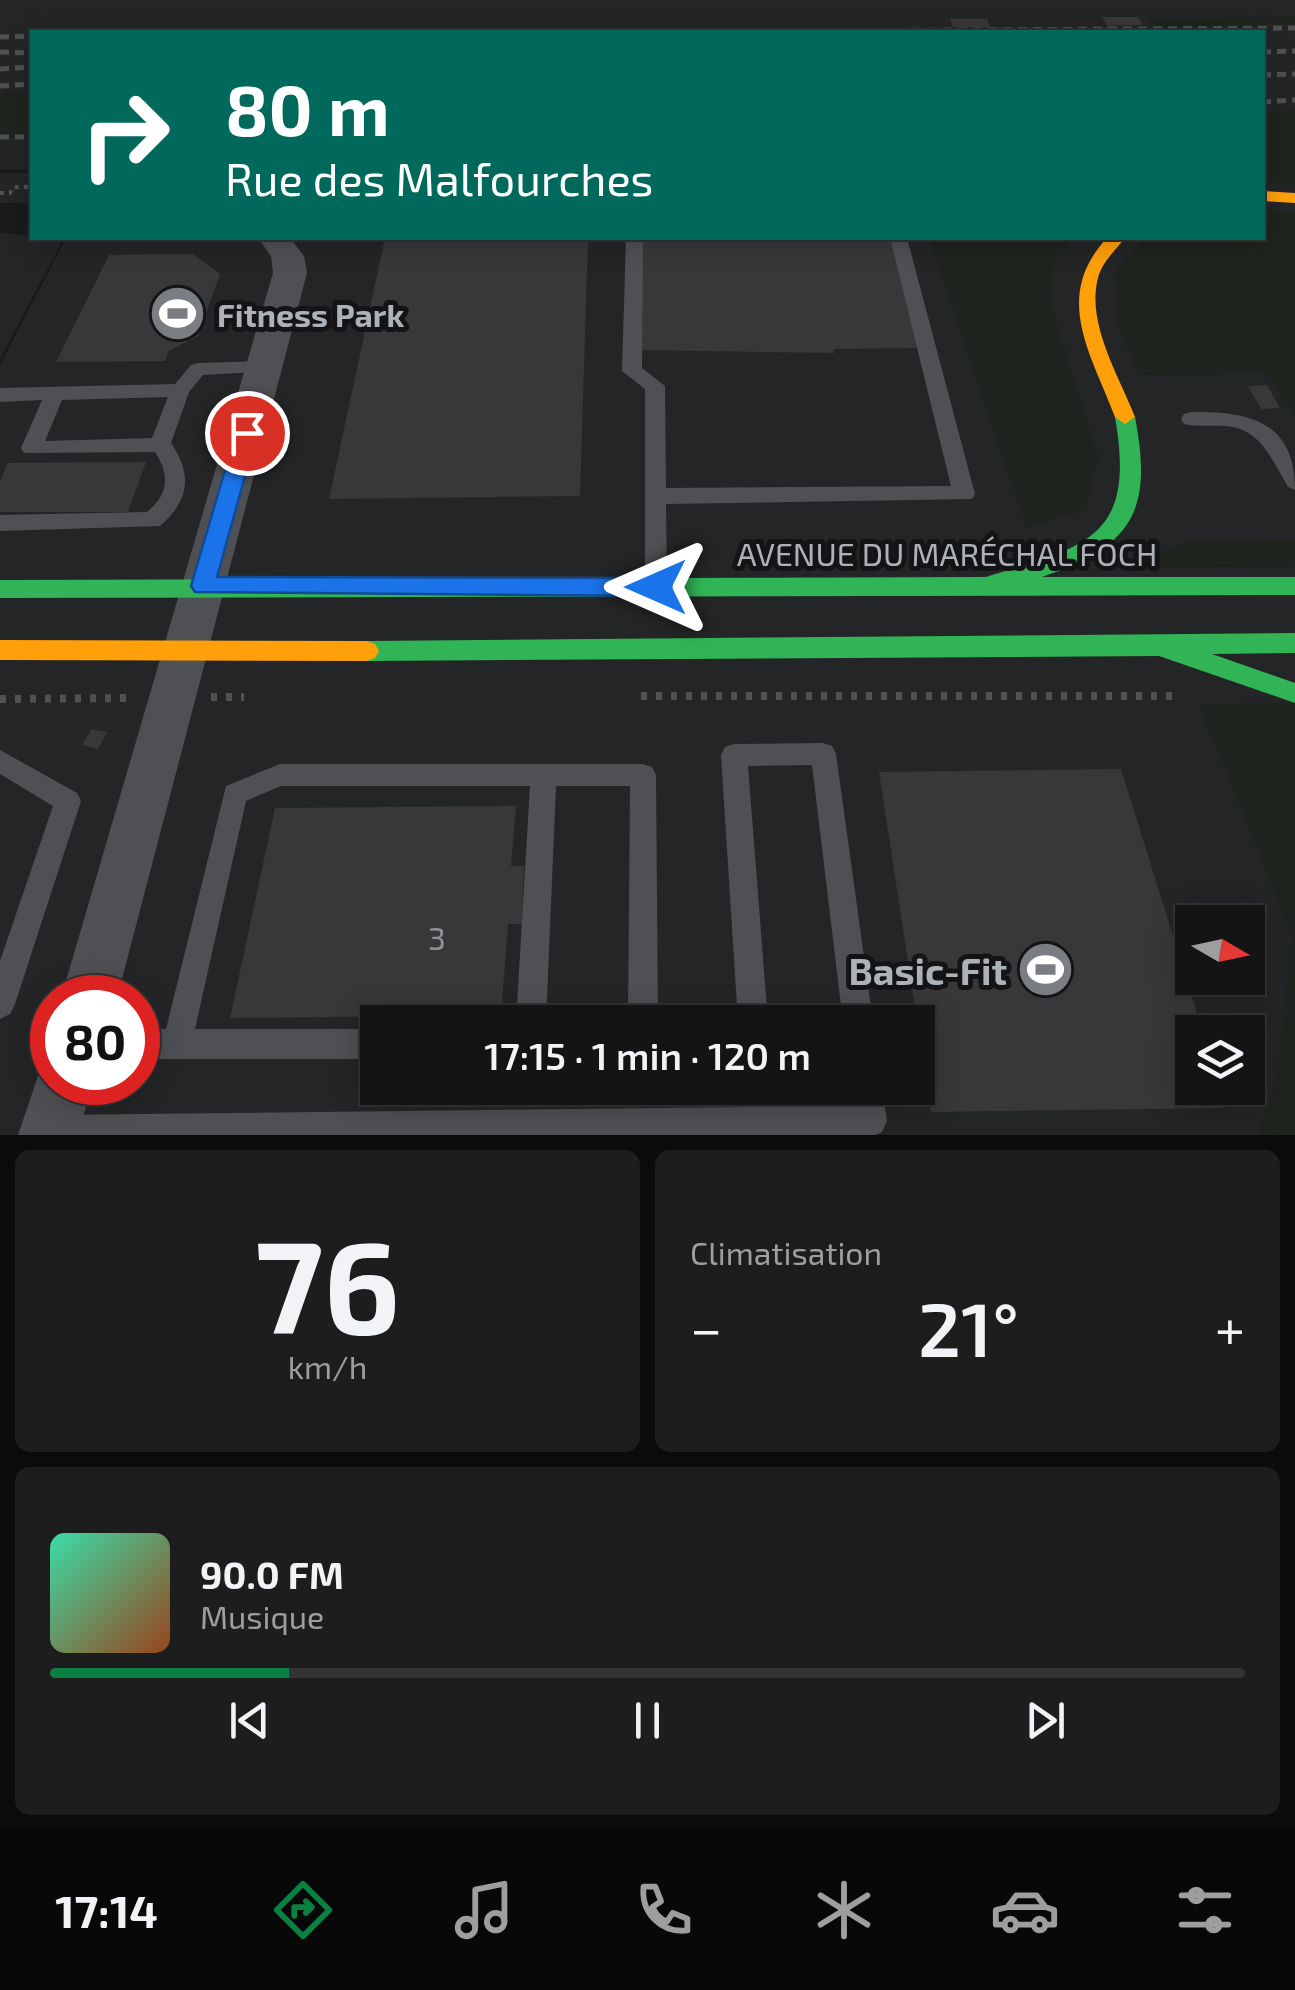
<!DOCTYPE html>
<html lang="fr">
<meta charset="utf-8">
<style>
body{margin:0;font-family:"Exo 2",sans-serif;background:#1d1d1d;color:#f1f3f6;height:100vh;display:flex;flex-direction:column;font-size:38px;white-space:nowrap}
*{box-sizing:border-box;margin:0}
p{font-size:32px;color:#9d9ea0}
.icon{flex:none;width:55px;height:55px;fill:none;stroke:currentColor;stroke-width:2;stroke-linecap:round;stroke-linejoin:round}
.map{position:relative;height:1135px;overflow:hidden}
.sheet{display:flex;flex-direction:column;gap:15px;padding:15px;background:#0b0b0b;flex:1}
.sheet>*{flex:none}
.top-card{position:absolute;left:30px;top:30px;width:1235px;height:210px;border-radius:0px;box-shadow:0 5px 25px #0003,0 0 0 2px #333334;background:#00695c;color:#fff;overflow:hidden}
.needle{width:65px;rotate:99deg}
.buttons{position:absolute;left:1175px;top:905px;display:grid;gap:20px}
.buttons a{display:grid;place-items:center;width:90px;height:90px;border-radius:0px;background:#141414;box-shadow:0 5px 25px #0003,0 0 0 2px #333334;font-size:50px}
.speed{position:absolute;left:30px;top:975px;display:flex;gap:20px;font-size:50px;font-weight:700;text-align:center}
.speed>*{display:grid;place-content:center;width:130px;height:130px;border-radius:50%;background:#141414;box-shadow:0 5px 25px #0003,0 0 0 2px #333334;line-height:1}
.speed .limit{border:15px solid #d22;background:#fff;color:#111}
.pin{position:absolute;display:grid;place-items:center;width:85px;height:85px;color:#fff;margin:-42px;border:5px solid #fff;border-radius:50%;box-shadow:0 2px 10px #0007}
.me{position:absolute;width:110px;margin:-55px;rotate:270deg;stroke-linejoin:round;filter:drop-shadow(0 0 8px #0008)}
.turn{display:flex;align-items:center;gap:35px;height:210px;padding:0 30px;font-size:45px}
.turn .icon{width:130px;height:130px;stroke-width:2.5}
.turn b{display:block;font-size:70px;line-height:85px}
.big{font-size:75px;font-weight:600;line-height:1.1}
.sheet .card{flex:1;display:flex;flex-direction:column;justify-content:center;gap:15px;min-width:0;padding:0 35px;border-radius:15px;background:#1d1d1d}
.sheet .dial{align-items:center;gap:0}
.dial b{font-size:130px;line-height:1}
.song{display:flex;align-items:center;gap:30px}
.cover{width:120px;height:120px;border-radius:15px;background:linear-gradient(135deg,hsl(160 70% 55%),hsl(20 70% 35%))}
.played{height:10px;border-radius:5px;background:linear-gradient(90deg,#0b8043 20%,#333334 20%)}
.keys{display:flex;justify-content:space-around;direction:ltr}
.heat{display:flex;justify-content:space-between;align-items:center;font-size:55px;direction:ltr}
.sheet .tiles{flex:1;display:grid;gap:15px;grid-template-columns:1fr 1fr}
.card:last-child{grid-column:span 2}
.trip{position:absolute;left:360px;top:1005px;width:575px;height:100px;border-radius:0px;background:#141414;box-shadow:0 5px 25px #0003,0 0 0 2px #333334;font-weight:600;line-height:100px;text-align:center}
.tab-bar{display:flex;height:160px;justify-content:space-around;align-items:center;background:#080808;color:#9d9ea0}
.tab-bar .icon{width:70px;height:70px}
.tab-bar .active{color:#0b8043}
.tab-bar b{font-size:45px;color:#f1f3f6}
.map>svg:first-child{display:block}
.built{fill:#242527;fill-rule:evenodd}
.green{fill:#1f241f}
.building{fill:#38383a}
.lines{fill:none;stroke-linecap:round;stroke-linejoin:round}
.path-far1{stroke:#505153;stroke-width:4;stroke-dasharray:4 5;stroke-linecap:butt}
.path{stroke:#505153;stroke-width:8;stroke-dasharray:6 9;stroke-linecap:butt}
.lane{fill:#4f5053;fill-rule:evenodd}
.street{fill:#4f5053;fill-rule:evenodd}
.fast{fill:#30b455;fill-rule:evenodd}
.slow{fill:#ff9f0a;fill-rule:evenodd}
.rail{stroke:#4f5051;stroke-width:5;stroke-dasharray:9 6;stroke-linecap:butt}
.route{fill:#1a73e8;stroke:#114b97;stroke-width:2.5}
.labels{text-anchor:middle;dominant-baseline:central;stroke-width:10;stroke-linejoin:round;paint-order:stroke}
.poi-label{font-size:32px;font-weight:bold;fill:#adb2b9;stroke:#141416;text-anchor:start}
.street-label{font-size:32px;fill:#adb2b9;stroke:#141416}
.near-number-label{font-size:32px;fill:#909499}
.near-poi-label{font-size:38px;font-weight:bold;fill:#adb2b9;stroke:#141416;text-anchor:end}
</style>
<div class="map">
<svg width="1295" height="1135" viewBox="0 0 1295 1135">
<rect width="100%" height="100%" fill="#1a1a1a"/>
<g class="built">
<path d="M0,0H1295V1135H0V365L66,238H1262V32H32V169H0ZM1192,922H1248V978H1192ZM52,998H138V1082H52ZM378,1022H918V1088H378ZM1192,1032H1248V1088H1192Z"/>
<rect x="0" y="173" width="32" height="30"/>
<path d="M0,233L64,238L0,359Z"/>
</g>
<g class="green">
<path d="M1295,16V24L1152,27L1148,19Z"/>
<path d="M32,90V134H0V93Z"/>
<path d="M1295,110V184L1263,181V112Z"/>
<path d="M1263,210L1295,212V417L1268,373L1139,375L1115,317L1114,271L1147,238H1262Z"/>
<path d="M929,238H1073L1053,266L1051,306L1098,457L1086,509L1027,528Z"/>
<path d="M1295,540V566L1125,568L1188,541Z"/>
<path d="M1292,702L1295,705V1135H1257L1277,1078L1292,934L1199,705Z"/>
</g>
<g class="building">
<path d="M1102,17H1138L1143,25L1107,26Z"/>
<path d="M950,19H987L990,27H953Z"/>
<path d="M385,238H588L580,496L329,499Z"/>
<path d="M639,238H890L917,348L834,349V353L640,350Z"/>
<path d="M193,254L220,274L198,336L169,351L165,361L56,362L109,255Z"/>
<path d="M1267,385L1280,408L1261,409L1248,386Z"/>
<path d="M146,462L128,512H0V481L8,463Z"/>
<path d="M91,729L107,732L98,749L82,745Z"/>
<path d="M1121,769L1203,1032H1192V1088H1220L1226,1108L931,1112L879,772Z"/>
<path d="M516,806L511,866H524L522,924H508L501,1015L230,1018L275,808Z"/>
</g>
<g class="lines">
<path class="path-far1" d="M0,193H10L14,187H32"/>
<g class="path">
<path d="M641,696H1174"/>
<path d="M211,697H244"/>
<path d="M0,699L134,698"/>
</g>
<g class="lane">
<path d="M626,238H643L642,368L665,386L666,488L951,486L890,238H907L975,494L972,499L666,504L667,587L664,593H648L645,587V389L622,371Z"/>
<path d="M265,361L275,367L272,371L203,375L189,392L171,443C193,475 189,501 160,526L0,531V515L147,512C169,494 170,475 155,452L24,453L21,448L42,400L0,402V388L175,384L191,365L198,363ZM168,397L152,438L45,441L62,400Z"/>
<path d="M1191,412C1249,411 1295,421 1295,490L1288,487C1272,460 1261,429 1226,426C1212,425 1197,427 1184,424L1181,419L1184,414Z"/>
<path d="M823,743L832,746L836,754L873,1022H843L812,765L748,766L768,1022H738L721,755L725,747L734,744Z"/>
<path d="M0,750L77,793L81,801L15,1004L10,1014L0,1019V961L53,806L0,774Z"/>
<path d="M280,764H643L652,767L656,775L658,1022H628L630,786H556L546,1022H516L530,786H281L246,801L195,1029H378V1059H138V1029H166L226,786Z"/>
<path d="M743,1088H773L775,1107L854,1106L852,1088H882L887,1121L882,1132L875,1135H36L34,1131L39,1120L50,1115L744,1107Z"/>
</g>
<g class="street">
<path d="M258,238H290L304,256L307,273L117,998H61L273,273L271,256Z"/>
<path d="M52,1058V1082H93L78,1135H18L43,1061Z"/>
</g>
<g class="fast">
<path d="M1125,410L1135,417C1153,511 1133,546 1042,577H1295V595L0,598V580L986,577C1089,546 1136,537 1115,417Z"/>
<path d="M1295,633V653L1212,654L1295,683V703L1159,656L367,661L359,658L355,651L359,644L367,641Z"/>
</g>
<g class="slow">
<path d="M1262,191L1295,193V203L1262,201Z"/>
<path d="M1107,238H1125C1115,251 1102,262 1098,278C1086,323 1119,376 1135,417L1125,424L1115,417C1091,353 1052,297 1107,238Z"/>
<path d="M0,640L367,641L375,644L379,651L375,658L367,661L0,660Z"/>
</g>
<g class="rail">
<path d="M628,32L1295,28"/>
<path d="M0,37L32,36"/>
<path d="M0,52L32,53"/>
<path d="M1262,52L1295,51"/>
<path d="M0,69L32,67"/>
<path d="M1262,75L1295,74"/>
<path d="M0,86L32,84"/>
<path d="M1262,102L1295,100"/>
<path d="M0,137H32"/>
</g>
</g>
<path class="route" d="M247,426L257,433L217,577L656,578L667,587L656,596L195,592L191,586L236,433Z"/>
<defs>
<symbol id="stadium-disc" viewBox="-11 -11 22 22"><circle r="9.5" fill="#7a7d81" stroke="#141416"/><path d="M0-5a6.5 5 0 1 0 0 10a6.5 5 0 1 0 0-10ZM-3.5-1.8h7v3.6h-7Z" fill="#fff"/></symbol>
</defs>
<g fill-rule="evenodd">
<use href="#stadium-disc" x="146" y="282" width="63" height="63"/>
<use href="#stadium-disc" x="1014" y="938" width="63" height="63"/>
</g>
<g class="labels">
<g class="poi-label">
<text x="217" y="314">Fitness Park</text>
</g>
<g class="street-label">
<text x="947" y="553">AVENUE DU MARÉCHAL FOCH</text>
</g>
<g class="near-number-label">
<text x="437" y="937">3</text>
</g>
<g class="near-poi-label">
<text x="1007" y="970">Basic-Fit</text>
</g>
</g>
</svg>
<div class="buttons">
<a><svg class="needle" viewBox="-14 -14 28 28"><path d="M0-13l5 13h-10z" fill="#e53935"/><path d="M0 13l5-13h-10z" fill="#9d9ea0"/></svg></a>
<a><svg class="icon" aria-label="layers" viewBox="0 0 24 24"><path d="M12 4l9 5-9 5-9-5zM3 14l9 5 9-5"/></svg></a>
</div>
<div class="speed"><div class="limit">80</div></div>
<div class="pin" style="left:247px;top:433px;background:#d93025"><svg class="icon" aria-label="arrive" viewBox="0 0 24 24"><path d="M6 21V4h12l-3 4 3 4H6"/></svg></div>
<svg class="me" style="left:656px;top:587px" viewBox="-20 -20 40 40"><path d="M0-17L14 15 0 8-14 15z" fill="#1a73e8" stroke="#fff" stroke-width="4"/></svg>
<div class="trip">17:15 · 1 min · 120 m</div>
<div class="top-card">
<div class="turn"><svg class="icon" aria-label="right" viewBox="0 0 24 24"><path d="M7 20v-9h11M14 6l5 5-5 5"/></svg><div><b>80 m</b>Rue des Malfourches</div></div>
</div>
</div>
<section class="sheet">
<div class="tiles">
<div class="card dial"><b>76</b><p>km/h</p></div>
<div class="card"><p>Climatisation</p>
<div class="heat"><a>−</a><b class="big">21°</b><a>+</a></div>
</div>
<div class="card">
<div class="song"><i class="cover"></i><div><b>90.0 FM</b><p>Musique</p></div></div>
<div class="played"></div>
<div class="keys"><svg class="icon" aria-label="previous" viewBox="0 0 24 24"><path d="M18 5L8 12l10 7zM5 5v14"/></svg><svg class="icon" aria-label="pause" viewBox="0 0 24 24"><path d="M8 5v14M16 5v14"/></svg><svg class="icon" aria-label="next" viewBox="0 0 24 24"><path d="M6 5l10 7-10 7zM19 5v14"/></svg></div>
</div>
</div>
</section>
<nav class="tab-bar">
<b>17:14</b>
<svg class="icon active" aria-label="directions" viewBox="0 0 24 24"><path d="M12 3l9 9-9 9-9-9zM9 14v-3h6M13 9l2 2-2 2"/></svg>
<svg class="icon" aria-label="music" viewBox="0 0 24 24"><path d="M9 18V5l10-2v13"/><circle cx="6" cy="18" r="3"/><circle cx="16" cy="16" r="3"/></svg>
<svg class="icon" aria-label="phone" viewBox="0 0 24 24"><path d="M5 4h4l2 5-3 2q2 4 5 5l2-3 5 2v4C11 20 4 13 5 4z"/></svg>
<svg class="icon" aria-label="climate" viewBox="0 0 24 24"><path d="M12 3v18M4 7l16 10M4 17L20 7"/></svg>
<svg class="icon" aria-label="car" viewBox="0 0 24 24"><path d="M5 17H2v-5l4-1 3-4h7l3 4 3 1v5h-3M9 17h6M6 11h13"/><circle cx="7" cy="17" r="2"/><circle cx="17" cy="17" r="2"/></svg>
<svg class="icon" aria-label="filters" viewBox="0 0 24 24"><path d="M4 7h16M4 17h16"/><circle cx="9" cy="7" r="2"/><circle cx="15" cy="17" r="2"/></svg>
</nav>
